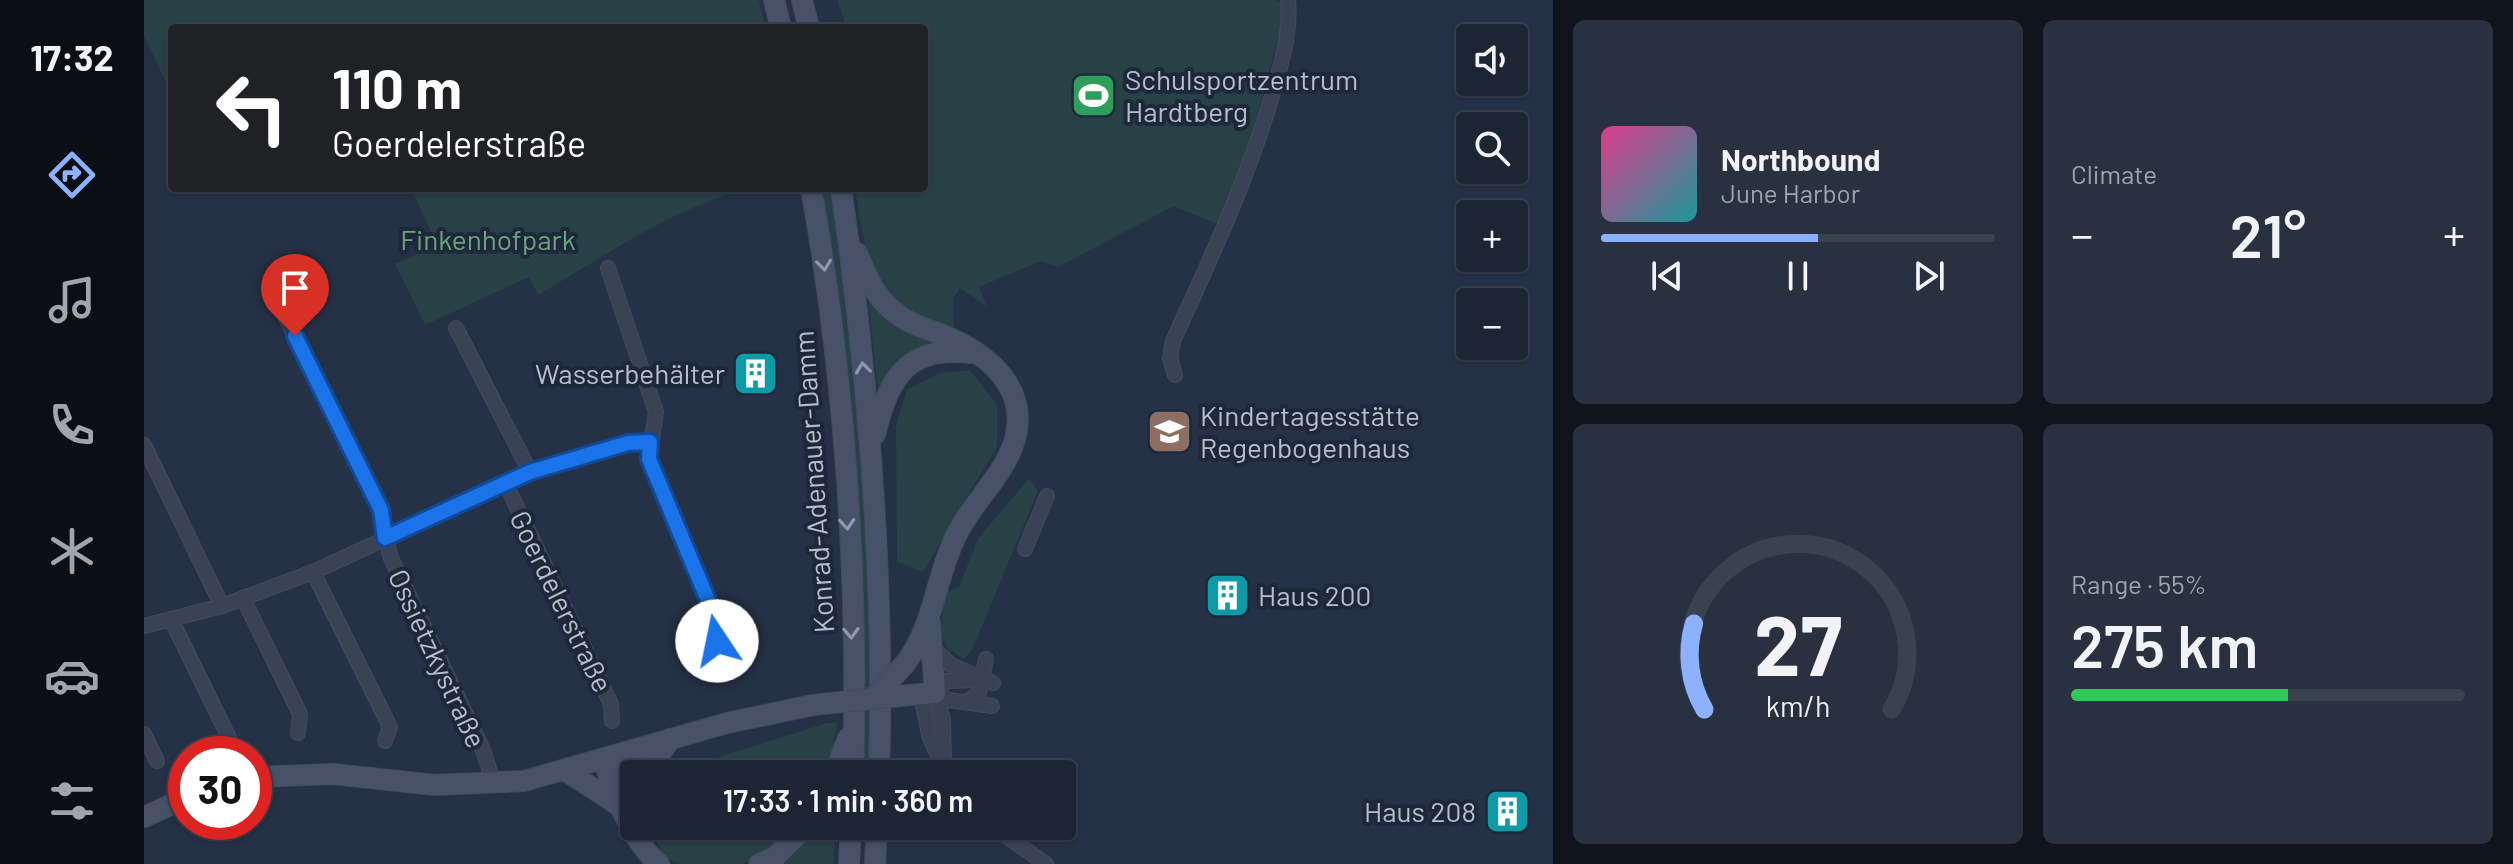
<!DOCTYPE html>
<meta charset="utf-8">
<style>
body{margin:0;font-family:Barlow,sans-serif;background:#293140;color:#f1f3f6;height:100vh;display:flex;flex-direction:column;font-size:30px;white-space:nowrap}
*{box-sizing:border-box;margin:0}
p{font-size:26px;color:#a0a5ac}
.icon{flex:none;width:44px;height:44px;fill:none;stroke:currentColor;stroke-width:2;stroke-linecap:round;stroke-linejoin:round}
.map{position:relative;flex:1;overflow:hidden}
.details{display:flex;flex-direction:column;gap:20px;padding:20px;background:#0f141d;width:960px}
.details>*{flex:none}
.hud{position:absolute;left:24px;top:24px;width:760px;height:168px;border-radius:8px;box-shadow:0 2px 6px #0004,0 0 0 2px #3a424f;background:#202124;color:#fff;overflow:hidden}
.fabs{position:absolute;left:1312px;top:24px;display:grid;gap:16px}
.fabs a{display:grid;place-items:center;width:72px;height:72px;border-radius:8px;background:#1c2534;box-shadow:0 2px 6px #0004,0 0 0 2px #3a424f;font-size:40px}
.speed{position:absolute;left:24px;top:736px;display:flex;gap:16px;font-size:40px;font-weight:700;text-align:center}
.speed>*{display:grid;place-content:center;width:104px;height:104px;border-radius:50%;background:#1c2534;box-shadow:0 2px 6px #0004,0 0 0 2px #3a424f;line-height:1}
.speed .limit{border:12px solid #d22;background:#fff;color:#111}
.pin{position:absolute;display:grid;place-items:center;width:68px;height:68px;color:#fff;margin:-82px -34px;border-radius:50% 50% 50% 0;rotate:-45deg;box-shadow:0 0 8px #0007}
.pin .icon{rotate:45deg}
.me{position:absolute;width:88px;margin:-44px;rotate:349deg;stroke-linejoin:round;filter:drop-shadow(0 0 6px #0008)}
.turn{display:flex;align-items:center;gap:28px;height:168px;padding:0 32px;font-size:36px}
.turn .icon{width:104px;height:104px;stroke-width:2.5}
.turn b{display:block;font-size:56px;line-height:68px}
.big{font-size:60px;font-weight:600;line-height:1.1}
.details .card{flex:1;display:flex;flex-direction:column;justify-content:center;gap:12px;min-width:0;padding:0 28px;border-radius:12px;background:#293140}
.details .dial{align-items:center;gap:0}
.dial svg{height:208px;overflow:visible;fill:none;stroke:#3a424f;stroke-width:7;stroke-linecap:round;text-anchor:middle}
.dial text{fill:#f1f3f6;stroke:none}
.song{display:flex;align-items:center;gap:24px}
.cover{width:96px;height:96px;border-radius:12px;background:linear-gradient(135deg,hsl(330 70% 55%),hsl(180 70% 35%))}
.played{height:8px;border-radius:4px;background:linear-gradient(90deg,#8cb1ff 55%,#3a424f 55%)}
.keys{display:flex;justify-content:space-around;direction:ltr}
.heat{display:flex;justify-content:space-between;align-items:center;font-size:44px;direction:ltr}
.charge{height:12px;border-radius:6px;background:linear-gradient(90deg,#34c759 55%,#3a424f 0)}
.details .tiles{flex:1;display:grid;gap:20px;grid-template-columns:repeat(2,1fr)}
.trip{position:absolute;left:476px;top:760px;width:456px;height:80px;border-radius:8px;background:#1c2534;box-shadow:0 2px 6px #0004,0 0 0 2px #3a424f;font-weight:600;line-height:80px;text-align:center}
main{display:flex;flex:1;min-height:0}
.menu{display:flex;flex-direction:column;width:144px;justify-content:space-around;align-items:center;background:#0b0f15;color:#a0a5ac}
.menu .icon{width:56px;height:56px}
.menu .active{color:#8cb1ff}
.menu b{font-size:36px;color:#f1f3f6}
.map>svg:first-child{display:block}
.green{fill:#274147}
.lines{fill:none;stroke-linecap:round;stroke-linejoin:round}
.street-casing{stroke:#434c5e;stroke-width:16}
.secondary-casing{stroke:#434c5e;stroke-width:22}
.street{stroke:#3a4355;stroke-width:14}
.secondary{stroke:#475269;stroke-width:20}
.secondary-bridge-casing{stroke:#434c5e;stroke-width:22;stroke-linecap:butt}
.secondary-bridge{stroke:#475269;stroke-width:20}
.oneway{stroke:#9099ab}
.route-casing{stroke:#114b97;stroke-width:20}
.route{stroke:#1a73e8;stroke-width:14}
.labels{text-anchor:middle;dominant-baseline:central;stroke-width:8;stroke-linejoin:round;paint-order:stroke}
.poi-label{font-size:28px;fill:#b7bfce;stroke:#1e283b;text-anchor:start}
.park-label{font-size:28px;fill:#6ca27c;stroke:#1e283b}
.street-label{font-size:28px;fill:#b7bfce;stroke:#1e283b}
</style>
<main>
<nav class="menu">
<b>17:32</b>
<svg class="icon active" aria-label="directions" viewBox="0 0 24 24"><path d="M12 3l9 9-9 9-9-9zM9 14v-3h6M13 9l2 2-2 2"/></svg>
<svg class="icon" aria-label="music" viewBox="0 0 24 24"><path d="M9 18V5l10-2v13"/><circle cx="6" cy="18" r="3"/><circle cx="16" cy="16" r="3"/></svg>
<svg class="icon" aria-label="phone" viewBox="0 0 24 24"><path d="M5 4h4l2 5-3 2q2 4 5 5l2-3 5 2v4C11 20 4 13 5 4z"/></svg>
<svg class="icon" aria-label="climate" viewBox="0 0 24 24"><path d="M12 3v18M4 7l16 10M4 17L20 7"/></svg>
<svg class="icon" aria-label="car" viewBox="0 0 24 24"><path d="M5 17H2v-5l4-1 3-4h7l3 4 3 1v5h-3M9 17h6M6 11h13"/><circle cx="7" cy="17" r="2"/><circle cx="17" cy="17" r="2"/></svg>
<svg class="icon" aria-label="filters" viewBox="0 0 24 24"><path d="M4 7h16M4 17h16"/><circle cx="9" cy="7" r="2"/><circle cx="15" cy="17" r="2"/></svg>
</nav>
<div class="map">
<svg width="1409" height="864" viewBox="0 0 1409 864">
<rect width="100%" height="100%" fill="#253146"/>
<g class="green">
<path d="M0,0H615L621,28H28V96L0,35Z"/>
<path d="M693,0H1132L1137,2V27L1101,163L1075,225L1030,206L914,267L897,261L835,287L843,307L816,288L809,299L810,333C729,303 723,267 711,188H780V28H703Z"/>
<path d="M267,188H607C531,206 461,256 394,295L385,277L281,325L251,264L293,245Z"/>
<path d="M675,188H687C717,384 728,576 727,774H715Z"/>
<path d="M723,290L800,344L734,394Z"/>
<path d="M826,370L853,405V446L779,572L753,562L752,425L763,390L795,373Z"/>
<path d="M885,478L894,491L828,650L820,659L808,651L805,653L797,634L799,593L815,587L834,539Z"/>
<path d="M683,723H693L684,774H531L537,769Z"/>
<path d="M504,826H654L623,854L598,864H534L519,855Z"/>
<path d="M675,826H692L689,864H633L645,857Z"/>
</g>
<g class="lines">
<defs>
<g id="street">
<path d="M464,268L512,412L505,459L576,629L573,641"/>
<path d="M140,314L237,510L246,556L339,750L350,784"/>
<path d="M312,328L386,472"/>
<path d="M1031,375L1026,358L1029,341C1066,260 1103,181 1128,96C1137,64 1147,34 1144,0"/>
<path d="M0,445L78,606"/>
<path d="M361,482L467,704L468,721"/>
<path d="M881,549L903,496"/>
<path d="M169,572L246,727L241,741"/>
<path d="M99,598L156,714L154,733"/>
<path d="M27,619L87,742"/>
<path d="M0,626L78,606L169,572L386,472L484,443L506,442"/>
<path d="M789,648L807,665L849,683"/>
<path d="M791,693L799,719L800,764"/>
<path d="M791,693L802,681L833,680"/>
<path d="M791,693L804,700L848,706"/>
<path d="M777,694L785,735L801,774"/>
<path d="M823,702L835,693L842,659"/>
<path d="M0,734L13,761"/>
<path d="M848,826L902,864"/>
</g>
<g id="secondary">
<path d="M630,0L637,28"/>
<path d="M658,0L665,28"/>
<path d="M667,188C701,376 715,583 709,774"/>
<path d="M697,188C725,382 741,577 735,774"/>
<path d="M713,253C722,274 730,295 748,310C766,326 787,329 808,339C853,360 888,396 868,448C856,478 830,502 815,530C791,574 791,627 760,665"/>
<path d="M731,434C745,379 762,345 826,353"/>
<path d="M766,695L791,693L786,623"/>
<path d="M476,755L490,814"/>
<path d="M460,760C469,792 488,842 515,864"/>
<path d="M422,771L476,806"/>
<path d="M503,774L526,739"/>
<path d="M690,774L704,738"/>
<path d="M110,777L189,774L291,785L380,781L583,723L669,705"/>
<path d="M0,817L42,798"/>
<path d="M615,864L630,858L662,826"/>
<path d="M705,864L707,826"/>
<path d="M731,864L733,826"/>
</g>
</defs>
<use href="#street" class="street-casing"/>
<use href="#secondary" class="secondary-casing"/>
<use href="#street" class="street"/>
<use href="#secondary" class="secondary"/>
<defs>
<g id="secondary-bridge">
<path d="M731,696L760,665"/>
<path d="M669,705L766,695"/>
</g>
</defs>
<use href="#secondary-bridge" class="secondary-bridge-casing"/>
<use href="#secondary-bridge" class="secondary-bridge"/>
</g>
<defs><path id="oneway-chevron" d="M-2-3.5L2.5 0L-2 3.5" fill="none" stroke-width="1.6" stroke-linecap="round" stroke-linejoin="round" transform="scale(2)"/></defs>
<g class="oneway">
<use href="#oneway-chevron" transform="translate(680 265) rotate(83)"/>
<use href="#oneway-chevron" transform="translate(719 368) rotate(-97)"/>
<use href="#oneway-chevron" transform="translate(703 524) rotate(86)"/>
<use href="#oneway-chevron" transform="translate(707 633) rotate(88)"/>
</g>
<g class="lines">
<defs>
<path id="route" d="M151,336L237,510L241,538L386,472L484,443L506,442L505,459L576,629L573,641"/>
</defs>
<use href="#route" class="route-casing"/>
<use href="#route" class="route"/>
</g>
<defs>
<symbol id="stadium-square" viewBox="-11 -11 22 22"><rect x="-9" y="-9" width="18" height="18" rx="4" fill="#2e9e5b" stroke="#1e283b"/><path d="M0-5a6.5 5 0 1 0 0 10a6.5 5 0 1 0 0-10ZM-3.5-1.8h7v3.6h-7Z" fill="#fff"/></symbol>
<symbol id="building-square" viewBox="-11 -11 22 22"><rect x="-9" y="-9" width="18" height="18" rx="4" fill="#0f9aa8" stroke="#1e283b"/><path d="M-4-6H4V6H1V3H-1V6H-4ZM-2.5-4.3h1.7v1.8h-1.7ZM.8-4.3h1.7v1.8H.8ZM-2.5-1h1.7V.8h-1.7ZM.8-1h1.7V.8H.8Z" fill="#fff"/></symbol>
<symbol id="school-square" viewBox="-11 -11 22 22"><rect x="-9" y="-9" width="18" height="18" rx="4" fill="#8d6e63" stroke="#1e283b"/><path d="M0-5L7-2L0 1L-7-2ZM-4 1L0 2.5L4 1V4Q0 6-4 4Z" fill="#fff"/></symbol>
</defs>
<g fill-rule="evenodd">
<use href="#stadium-square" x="924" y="70" width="51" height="51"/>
<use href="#building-square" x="586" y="348" width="51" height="51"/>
<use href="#school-square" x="1000" y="406" width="51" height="51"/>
<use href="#building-square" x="1058" y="570" width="51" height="51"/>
<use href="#building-square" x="1338" y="786" width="51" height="51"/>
</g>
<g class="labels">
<g class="poi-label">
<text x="981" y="79">Schulsportzentrum<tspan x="981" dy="32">Hardtberg</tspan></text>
<text x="581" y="373" text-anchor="end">Wasserbehälter</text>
<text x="1056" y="415">Kindertagesstätte<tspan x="1056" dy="32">Regenbogenhaus</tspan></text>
<text x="1114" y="595">Haus 200</text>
<text x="1332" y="811" text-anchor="end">Haus 208</text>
</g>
<g class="park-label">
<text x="344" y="239">Finkenhofpark</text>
</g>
<g class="street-label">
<text transform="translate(669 482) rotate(-94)">Konrad-Adenauer-Damm</text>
<text transform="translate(418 601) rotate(64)">Goerdelerstraße</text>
<text transform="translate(294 658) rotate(65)">Ossietzkystraße</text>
</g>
</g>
</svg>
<div class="fabs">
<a><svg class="icon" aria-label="sound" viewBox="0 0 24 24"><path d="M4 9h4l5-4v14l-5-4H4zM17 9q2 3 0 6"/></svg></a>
<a><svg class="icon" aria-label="search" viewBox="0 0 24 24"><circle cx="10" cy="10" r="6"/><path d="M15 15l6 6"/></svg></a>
<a>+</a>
<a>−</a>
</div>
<div class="speed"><div class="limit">30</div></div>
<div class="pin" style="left:151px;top:336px;background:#d93025"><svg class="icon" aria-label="arrive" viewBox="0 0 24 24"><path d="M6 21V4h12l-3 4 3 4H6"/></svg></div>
<svg class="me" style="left:573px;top:641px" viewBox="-20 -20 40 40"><circle r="19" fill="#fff"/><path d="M0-13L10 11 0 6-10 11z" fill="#1a73e8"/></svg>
<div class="trip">17:33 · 1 min · 360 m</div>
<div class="hud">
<div class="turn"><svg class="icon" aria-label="left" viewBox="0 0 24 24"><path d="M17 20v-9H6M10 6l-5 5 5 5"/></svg><div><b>110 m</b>Goerdelerstraße</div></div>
</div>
</div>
<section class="details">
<div class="tiles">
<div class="card">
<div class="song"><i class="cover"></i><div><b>Northbound</b><p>June Harbor</p></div></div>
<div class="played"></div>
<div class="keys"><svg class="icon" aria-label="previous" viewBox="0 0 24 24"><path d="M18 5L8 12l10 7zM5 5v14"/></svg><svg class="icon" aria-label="pause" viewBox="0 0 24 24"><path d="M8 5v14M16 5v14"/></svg><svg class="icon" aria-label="next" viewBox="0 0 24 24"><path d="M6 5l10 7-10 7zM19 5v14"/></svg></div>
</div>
<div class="card"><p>Climate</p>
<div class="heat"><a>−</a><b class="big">21°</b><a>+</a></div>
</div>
<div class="card dial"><svg viewBox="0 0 100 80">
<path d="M14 69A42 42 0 1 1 86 69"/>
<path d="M14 69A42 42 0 0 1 10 36" stroke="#8cb1ff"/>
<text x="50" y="56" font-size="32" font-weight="700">27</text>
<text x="50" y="72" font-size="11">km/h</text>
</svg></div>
<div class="card"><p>Range · 55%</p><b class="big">275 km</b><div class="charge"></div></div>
</div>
</section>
</main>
